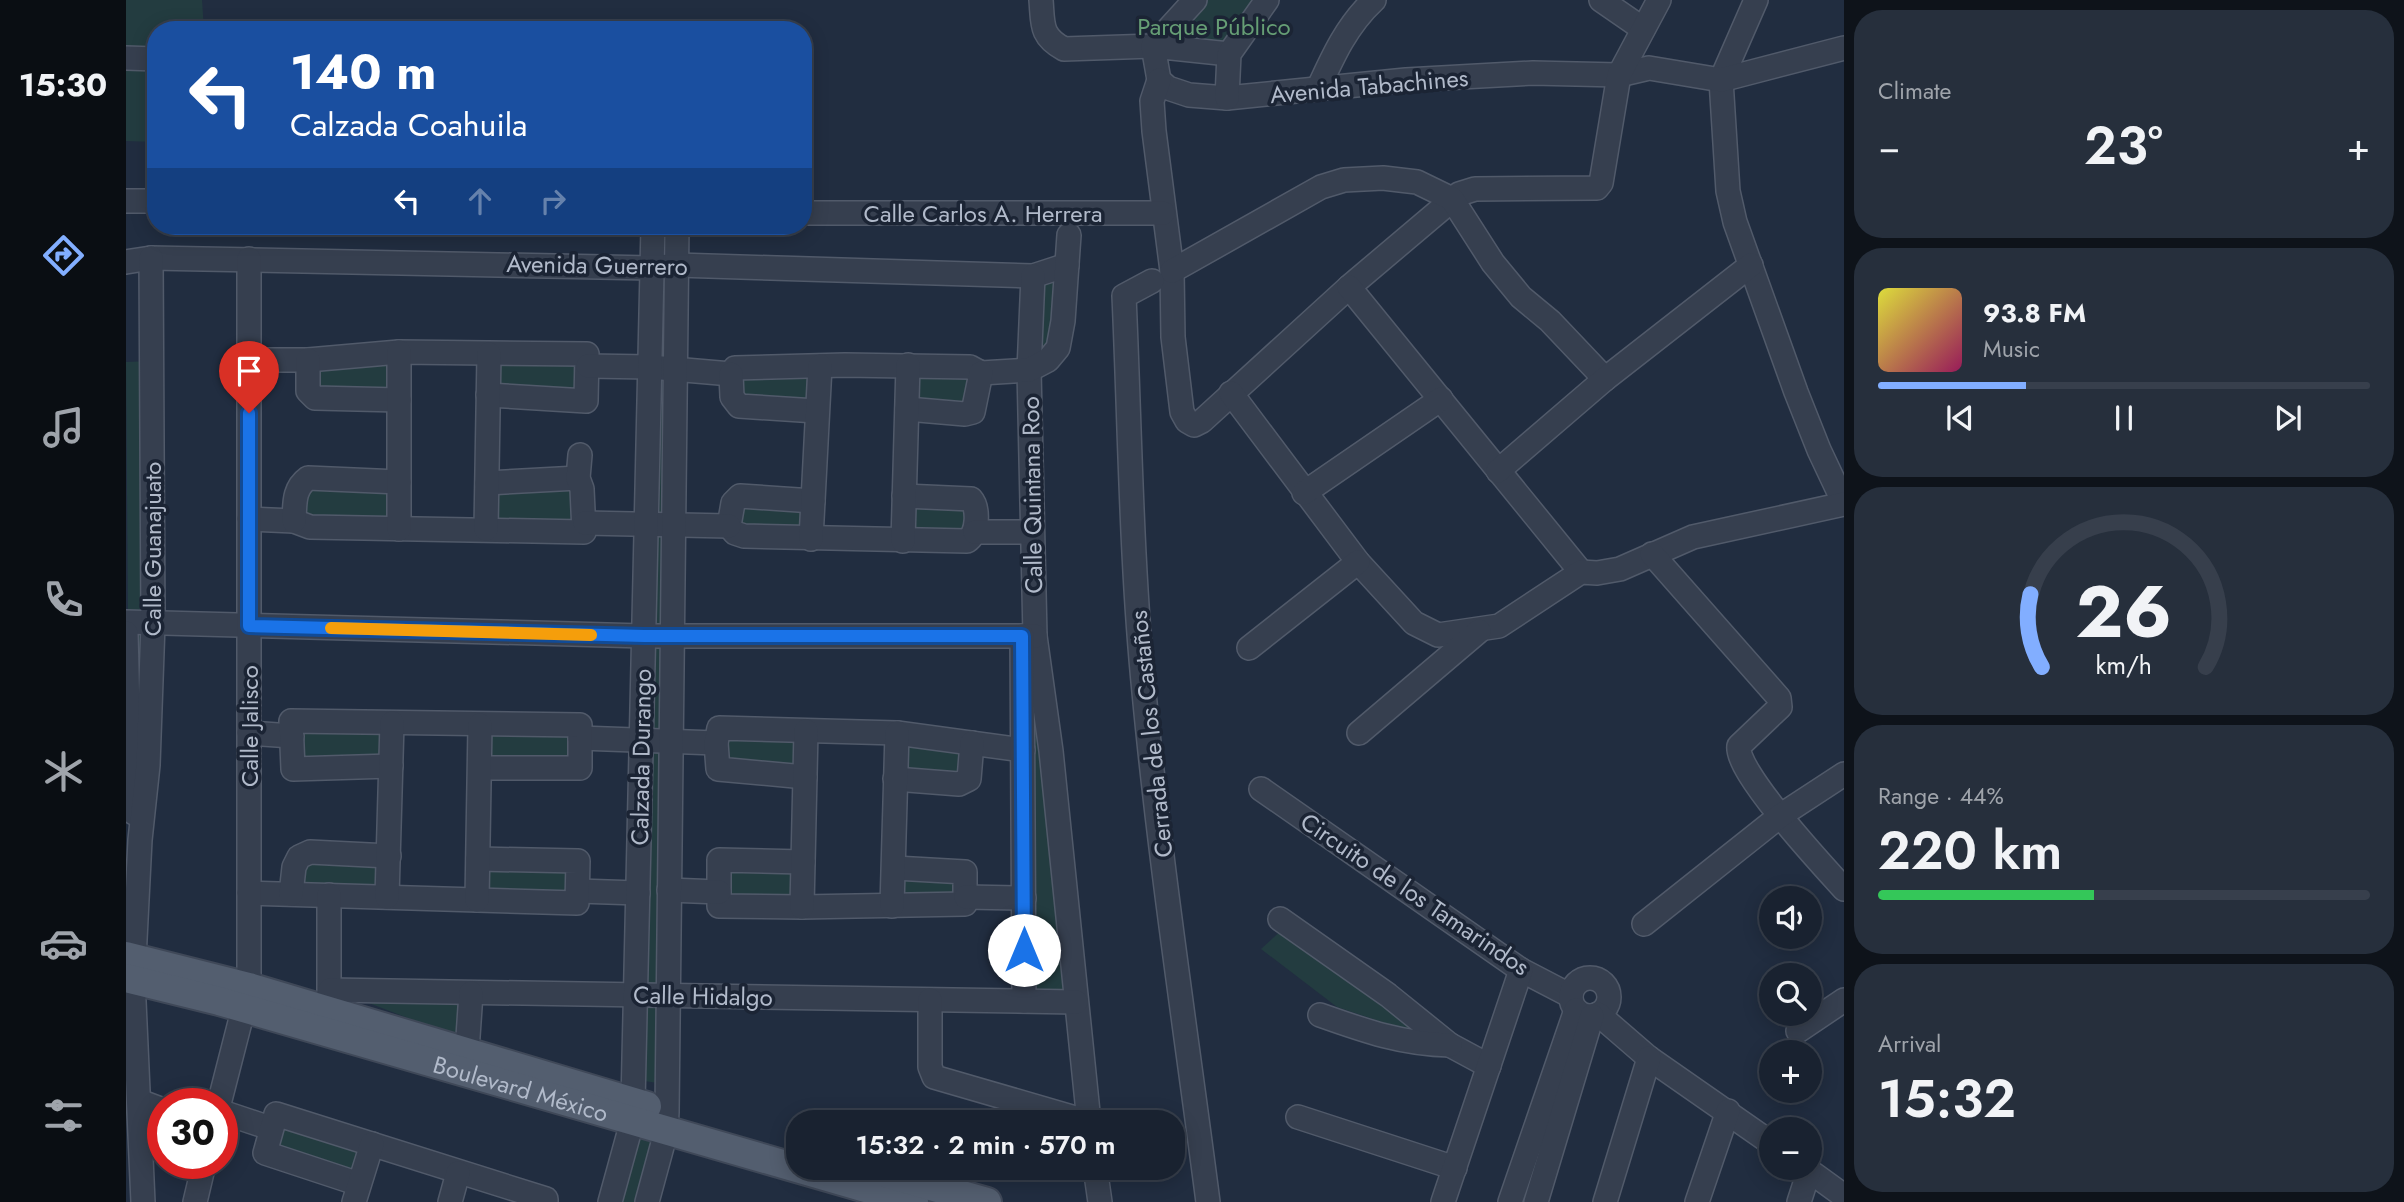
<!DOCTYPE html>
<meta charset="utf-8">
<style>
body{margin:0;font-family:Jost,sans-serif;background:#262f3c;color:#f1f3f6;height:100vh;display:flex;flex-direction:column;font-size:26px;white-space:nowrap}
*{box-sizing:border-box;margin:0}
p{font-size:23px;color:#9fa4ab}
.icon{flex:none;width:38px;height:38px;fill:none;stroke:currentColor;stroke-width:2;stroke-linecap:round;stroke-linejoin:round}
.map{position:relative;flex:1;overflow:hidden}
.side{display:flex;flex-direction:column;gap:10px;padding:10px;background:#0e131a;width:560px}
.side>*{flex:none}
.top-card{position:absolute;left:21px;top:21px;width:665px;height:214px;border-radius:28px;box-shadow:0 4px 18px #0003,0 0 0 2px #373f4c;background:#1a4fa0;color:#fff;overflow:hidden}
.controls{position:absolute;left:1633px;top:886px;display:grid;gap:14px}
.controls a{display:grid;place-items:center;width:63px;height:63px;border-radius:50%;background:#192230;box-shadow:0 4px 18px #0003,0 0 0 2px #373f4c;font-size:35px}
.speed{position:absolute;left:21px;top:1088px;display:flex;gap:14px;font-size:35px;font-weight:700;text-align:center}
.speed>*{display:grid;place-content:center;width:91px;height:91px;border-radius:50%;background:#192230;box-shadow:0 4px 18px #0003,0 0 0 2px #373f4c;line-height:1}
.speed .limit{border:10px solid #d22;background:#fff;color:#111}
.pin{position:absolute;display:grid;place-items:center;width:60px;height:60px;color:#fff;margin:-72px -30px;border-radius:50% 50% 50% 0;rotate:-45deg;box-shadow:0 0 7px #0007}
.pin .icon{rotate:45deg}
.me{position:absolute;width:77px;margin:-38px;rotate:0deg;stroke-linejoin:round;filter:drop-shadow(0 0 5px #0008)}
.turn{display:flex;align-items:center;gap:24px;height:147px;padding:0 28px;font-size:32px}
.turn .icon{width:91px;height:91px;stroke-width:2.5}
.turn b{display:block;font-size:49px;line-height:60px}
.lanes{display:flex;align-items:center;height:66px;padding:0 28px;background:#0003;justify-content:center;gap:35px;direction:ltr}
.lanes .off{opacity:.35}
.big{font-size:52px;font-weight:600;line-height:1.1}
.side .widget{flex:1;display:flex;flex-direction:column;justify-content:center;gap:10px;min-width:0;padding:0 24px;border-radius:28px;background:#262f3c}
.side .dial{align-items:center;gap:0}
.dial svg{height:182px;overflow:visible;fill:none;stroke:#373f4c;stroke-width:7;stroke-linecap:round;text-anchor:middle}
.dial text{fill:#f1f3f6;stroke:none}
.song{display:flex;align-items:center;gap:21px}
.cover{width:84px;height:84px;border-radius:10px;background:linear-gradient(135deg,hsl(60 70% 55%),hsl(330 70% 35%))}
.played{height:7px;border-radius:4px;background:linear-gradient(90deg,#82aeff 30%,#373f4c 30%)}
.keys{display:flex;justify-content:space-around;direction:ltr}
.heat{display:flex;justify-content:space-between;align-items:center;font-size:38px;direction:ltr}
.charge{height:10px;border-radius:5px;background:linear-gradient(90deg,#34c759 44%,#373f4c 0)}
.trip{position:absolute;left:660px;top:1110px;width:399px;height:70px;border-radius:28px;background:#192230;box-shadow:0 4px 18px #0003,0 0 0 2px #373f4c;font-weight:600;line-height:70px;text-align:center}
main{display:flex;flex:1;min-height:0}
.tab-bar{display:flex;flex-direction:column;width:126px;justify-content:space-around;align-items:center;background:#0a0e13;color:#9fa4ab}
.tab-bar .icon{width:49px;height:49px}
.tab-bar .on{color:#82aeff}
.tab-bar b{font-size:32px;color:#f1f3f6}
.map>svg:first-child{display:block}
.green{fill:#233c40}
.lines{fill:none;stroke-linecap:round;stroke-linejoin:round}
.minor-casing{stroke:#515a6a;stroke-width:26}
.major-casing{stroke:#3f4858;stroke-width:32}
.minor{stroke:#363f4f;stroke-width:23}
.major{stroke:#535e6f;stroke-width:28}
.route-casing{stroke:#114b97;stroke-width:18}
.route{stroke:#1a73e8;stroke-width:12}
.slow{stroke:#f59e0b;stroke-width:12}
.labels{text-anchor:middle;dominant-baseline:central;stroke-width:7;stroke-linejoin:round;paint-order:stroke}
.park-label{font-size:24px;fill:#669e75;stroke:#1b2434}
.street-label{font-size:24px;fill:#b1baca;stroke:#1b2434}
</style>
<main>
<nav class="tab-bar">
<b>15:30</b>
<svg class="icon on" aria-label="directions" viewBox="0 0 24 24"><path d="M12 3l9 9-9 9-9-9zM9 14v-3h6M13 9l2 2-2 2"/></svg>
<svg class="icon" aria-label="music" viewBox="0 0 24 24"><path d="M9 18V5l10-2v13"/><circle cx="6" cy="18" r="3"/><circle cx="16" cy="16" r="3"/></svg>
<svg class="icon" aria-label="phone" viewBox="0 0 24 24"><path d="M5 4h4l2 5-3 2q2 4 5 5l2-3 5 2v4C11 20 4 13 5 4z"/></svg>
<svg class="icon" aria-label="climate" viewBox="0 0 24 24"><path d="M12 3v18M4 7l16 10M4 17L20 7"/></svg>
<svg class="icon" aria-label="car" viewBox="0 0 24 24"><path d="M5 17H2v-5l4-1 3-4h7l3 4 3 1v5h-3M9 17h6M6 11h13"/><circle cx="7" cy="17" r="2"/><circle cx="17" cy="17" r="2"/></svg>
<svg class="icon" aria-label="filters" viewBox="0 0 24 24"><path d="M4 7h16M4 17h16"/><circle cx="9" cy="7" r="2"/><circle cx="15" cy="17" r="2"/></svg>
</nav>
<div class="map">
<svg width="1718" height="1202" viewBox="0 0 1718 1202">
<rect width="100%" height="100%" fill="#212d40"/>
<g class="green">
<path d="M0,0H76L78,30H30V142L0,141Z"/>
<path d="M1071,0H1141L1103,54L1027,46Z"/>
<path d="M530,226H548L538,1084L512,1080Z"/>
<path d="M939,267L931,346L906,366L910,277Z"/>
<path d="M270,355V397L187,395L186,362Z"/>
<path d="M459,356L458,398L366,393L365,357Z"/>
<path d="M24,361L20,765L2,619L0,362Z"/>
<path d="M692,369L688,408L615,404L610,370Z"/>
<path d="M785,369H843L846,406L785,403Z"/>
<path d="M450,479L457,523L362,527V484Z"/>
<path d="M270,484V525L171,519L176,486Z"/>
<path d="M610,499L685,503L683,536L610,532Z"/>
<path d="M782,500L843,503L841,536L781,535Z"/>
<path d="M907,640L946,999L902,998Z"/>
<path d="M168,724L263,725L262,763L173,764Z"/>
<path d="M358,727H452L453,767L358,766Z"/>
<path d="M594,730L678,732L677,775L594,767Z"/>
<path d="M773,735L843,744L840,778H771Z"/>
<path d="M259,859V893L172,889L175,863Z"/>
<path d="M353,861L451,862L449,901L353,898Z"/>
<path d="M594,862L675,864L674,905H595Z"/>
<path d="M769,869L838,872L839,903L767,905Z"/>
<path d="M1158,928L1307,1039L1211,1007L1135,949Z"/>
<path d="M222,995L341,996L339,1040Z"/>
<path d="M152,1119L243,1146L231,1177L144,1150Z"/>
<path d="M507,1125L537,1133L518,1202H486Z"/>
</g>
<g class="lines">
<defs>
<g id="minor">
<path d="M915,0C917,24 914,36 938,49L1027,46L1069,0"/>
<path d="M1475,0L1517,29"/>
<path d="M1630,0L1595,80L1602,191L1609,222L1670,392L1693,450L1718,503"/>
<path d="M1103,54L1027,46L1033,80L1042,88L1063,95L1101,98L1280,80L1407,73L1493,75L1523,68L1595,80L1718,48"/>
<path d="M0,58L30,59"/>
<path d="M1033,80L1026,101L1028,131L1046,271L1047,337L1056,412L1061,421L1068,425L1076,421L1223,287L1333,194L1349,189L1471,188L1475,183L1493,75L1533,0"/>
<path d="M1192,89C1207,56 1221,25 1248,0"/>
<path d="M1101,98L1103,54L1141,0"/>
<path d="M0,201H30"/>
<path d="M677,213H1037"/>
<path d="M0,262L25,258L526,268L551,265L907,276L941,265"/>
<path d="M1046,271L1195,187L1218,180L1257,178L1291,182L1326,199L1367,263L1395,297L1424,321L1479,379"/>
<path d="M907,276L903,370L909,636L925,751L963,1122"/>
<path d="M1026,281L998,296C1004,428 1005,561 1018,692C1034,863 1060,1032 1082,1202"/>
<path d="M1223,287L1455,572"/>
<path d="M123,360H182L273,352L461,354L460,401L362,395"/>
<path d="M182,360V391L189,398L273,400"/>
<path d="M462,366L524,367L605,374L609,368L719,365L844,367L855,373L903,370L922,360L932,348L937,321L943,235"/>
<path d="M605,374L606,397L613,406L690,411"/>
<path d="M1105,393L1232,562L1288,623L1312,635L1373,626L1455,572L1471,573L1494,569L1567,537L1718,504"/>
<path d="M781,409L839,414L847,412L855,373"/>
<path d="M1372,471L1479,379L1625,265"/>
<path d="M361,483L452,478"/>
<path d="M1178,493L1315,399"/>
<path d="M687,501L614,496L607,503L603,526L609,533L618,536L841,541C852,534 853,508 845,499L778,496"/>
<path d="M123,519L168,521L184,527L458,532L456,489L452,478L454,455"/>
<path d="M168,521C169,504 167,489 182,478L273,482"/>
<path d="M459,523L603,526"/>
<path d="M273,529V352"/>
<path d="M360,529L363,354"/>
<path d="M849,532H906"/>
<path d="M685,539L694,366"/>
<path d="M777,541L782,365"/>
<path d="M1526,554L1653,698L1654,707L1613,746C1608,770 1698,867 1718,889"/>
<path d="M0,622L518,636H909"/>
<path d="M0,633L4,786L8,813"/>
<path d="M896,636L898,1001"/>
<path d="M1123,648L1232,562"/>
<path d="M123,733L166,736"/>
<path d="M1233,733L1353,631"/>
<path d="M454,738L590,743"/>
<path d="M265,766L167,769L165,721L454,725V768H354"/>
<path d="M679,777L592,769L590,743L593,728L771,733L897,750"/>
<path d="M769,779L833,784L843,779L846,743"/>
<path d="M1135,789L1395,970L1445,996"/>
<path d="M677,862L593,860V906L676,907L839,904V872L769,868"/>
<path d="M543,890L593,892"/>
<path d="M452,891L512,893"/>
<path d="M123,893L451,903L452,861L352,859"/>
<path d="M165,894L168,867L173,857L184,852L263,856"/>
<path d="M203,895V1004"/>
<path d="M261,897L266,723"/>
<path d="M840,897L898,898"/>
<path d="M351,900L354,725"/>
<path d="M766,906L771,733"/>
<path d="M676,907L680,731"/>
<path d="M1154,919L1262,995L1324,1045L1363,1066"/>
<path d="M1518,924L1654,816L1718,774"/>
<circle cx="1464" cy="997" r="19"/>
<path d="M204,990L950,1002"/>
<path d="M804,1000V1067L808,1077L963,1122"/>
<path d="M1472,1014L1523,1058L1645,1143"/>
<path d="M1194,1015C1239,1031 1276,1044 1324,1045"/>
<path d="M1672,1031L1718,1000"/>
<path d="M341,1051L345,993"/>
<path d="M13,1101L37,1110"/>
<path d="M93,1104L123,987V259"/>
<path d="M96,1112L144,1128"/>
<path d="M1172,1117L1329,1168"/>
<path d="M969,1167L974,1202"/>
<path d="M1678,1167L1718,1196"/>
<path d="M233,1184L139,1153L150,1114L420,1199V1202"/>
<path d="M17,1202L7,979L14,840L22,765L27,624L25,258"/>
<path d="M69,1202L78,1164"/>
<path d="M228,1202L246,1144"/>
<path d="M324,1202L332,1173"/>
<path d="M484,1202L506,1122L507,1102L527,226"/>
<path d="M521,1202L540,1132L541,1112L551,226"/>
<path d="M1317,1202L1395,970"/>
<path d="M1384,1202L1450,1010"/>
<path d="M1410,1202L1466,1016"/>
<path d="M1479,1202L1523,1058"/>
<path d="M1571,1202L1602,1111"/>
<path d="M1673,1202L1683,1171"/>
</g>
<g id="major">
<path d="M0,956L123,987L521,1106"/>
<path id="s1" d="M0,978L93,1001L788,1202"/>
<path d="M762,1174L861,1202"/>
</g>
</defs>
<use href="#minor" class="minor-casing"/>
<use href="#major" class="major-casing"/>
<use href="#minor" class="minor"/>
<use href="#major" class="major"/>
</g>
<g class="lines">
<defs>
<path id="route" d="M123,413V626L518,636H896L898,950"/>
</defs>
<use href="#route" class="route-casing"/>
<use href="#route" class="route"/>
<path class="slow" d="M205,628L465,635"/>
</g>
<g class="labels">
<g class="park-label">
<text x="1088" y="26">Parque Público</text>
</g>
<g class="street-label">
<text transform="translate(1243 86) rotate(-5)">Avenida Tabachines</text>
<text x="857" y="213">Calle Carlos A. Herrera</text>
<text transform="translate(471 265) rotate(1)">Avenida Guerrero</text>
<text transform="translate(906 495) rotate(-91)">Calle Quintana Roo</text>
<text transform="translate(26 549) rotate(-90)">Calle Guanajuato</text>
<text transform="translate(123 726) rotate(-90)">Calle Jalisco</text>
<text transform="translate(1025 734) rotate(-96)">Cerrada de los Castaños</text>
<text transform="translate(515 757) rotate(-89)">Calzada Durango</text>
<text transform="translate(1289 894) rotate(34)">Circuito de los Tamarindos</text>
<text transform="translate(577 996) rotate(1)">Calle Hidalgo</text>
<text stroke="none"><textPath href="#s1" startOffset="410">Boulevard México</textPath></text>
</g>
</g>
</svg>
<div class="controls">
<a><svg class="icon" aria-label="sound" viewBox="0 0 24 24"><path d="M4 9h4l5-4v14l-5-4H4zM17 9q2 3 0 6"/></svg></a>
<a><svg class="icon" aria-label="search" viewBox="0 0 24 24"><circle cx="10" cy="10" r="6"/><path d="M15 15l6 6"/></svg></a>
<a>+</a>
<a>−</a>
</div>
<div class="speed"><div class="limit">30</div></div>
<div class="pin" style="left:123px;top:413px;background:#d93025"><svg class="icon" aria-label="arrive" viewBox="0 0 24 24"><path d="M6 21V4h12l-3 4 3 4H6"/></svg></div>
<svg class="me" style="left:898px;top:950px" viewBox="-20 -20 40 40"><circle r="19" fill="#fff"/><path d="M0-13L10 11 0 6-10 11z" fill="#1a73e8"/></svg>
<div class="trip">15:32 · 2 min · 570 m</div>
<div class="top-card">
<div class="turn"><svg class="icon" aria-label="left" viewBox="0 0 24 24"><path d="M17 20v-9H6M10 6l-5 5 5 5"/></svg><div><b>140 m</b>Calzada Coahuila</div></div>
<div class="lanes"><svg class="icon" aria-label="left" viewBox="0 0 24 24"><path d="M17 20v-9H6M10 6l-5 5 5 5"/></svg><svg class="icon off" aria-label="ahead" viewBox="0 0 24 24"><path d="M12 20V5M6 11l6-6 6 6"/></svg><svg class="icon off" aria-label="right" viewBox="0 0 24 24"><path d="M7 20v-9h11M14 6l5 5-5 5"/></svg></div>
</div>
</div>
<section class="side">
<div class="widget"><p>Climate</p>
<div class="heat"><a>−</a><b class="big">23°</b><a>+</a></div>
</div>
<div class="widget">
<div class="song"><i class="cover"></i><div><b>93.8 FM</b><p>Music</p></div></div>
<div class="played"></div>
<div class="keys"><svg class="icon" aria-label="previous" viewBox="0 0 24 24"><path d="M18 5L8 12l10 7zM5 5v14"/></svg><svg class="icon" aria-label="pause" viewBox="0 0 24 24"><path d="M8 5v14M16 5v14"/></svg><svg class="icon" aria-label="next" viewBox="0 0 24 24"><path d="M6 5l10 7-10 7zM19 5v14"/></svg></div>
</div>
<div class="widget dial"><svg viewBox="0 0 100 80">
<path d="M14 69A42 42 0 1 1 86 69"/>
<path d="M14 69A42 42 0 0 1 9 37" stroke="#82aeff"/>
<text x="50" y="56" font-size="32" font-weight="700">26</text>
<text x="50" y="72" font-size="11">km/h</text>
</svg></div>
<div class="widget"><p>Range · 44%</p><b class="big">220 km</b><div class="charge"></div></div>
<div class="widget"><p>Arrival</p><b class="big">15:32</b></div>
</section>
</main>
